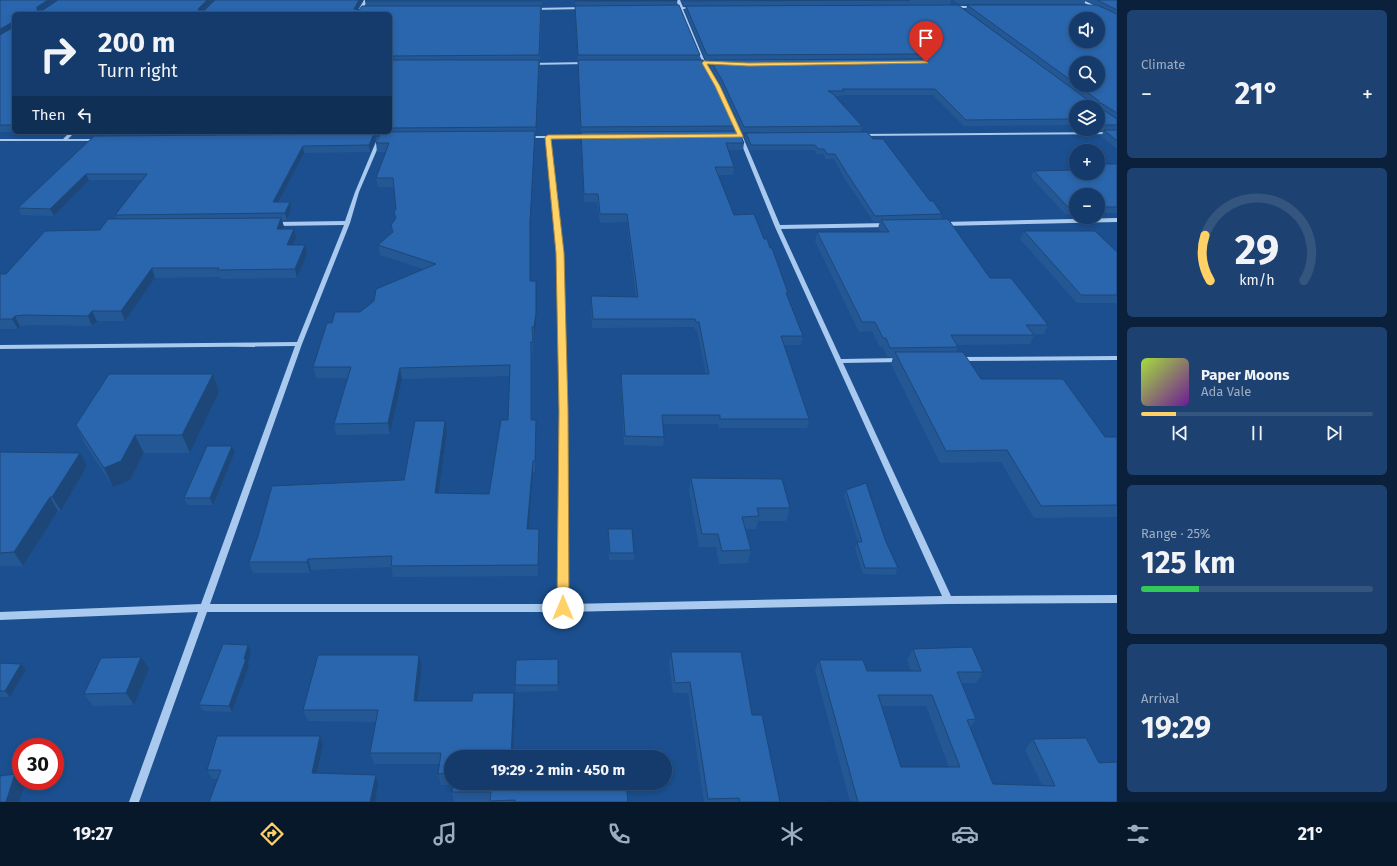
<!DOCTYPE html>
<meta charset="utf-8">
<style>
body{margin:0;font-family:"Fira Sans",sans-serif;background:#1d4271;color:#f1f3f6;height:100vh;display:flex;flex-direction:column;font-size:15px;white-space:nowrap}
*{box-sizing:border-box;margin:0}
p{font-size:13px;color:#9dadc1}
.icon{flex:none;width:22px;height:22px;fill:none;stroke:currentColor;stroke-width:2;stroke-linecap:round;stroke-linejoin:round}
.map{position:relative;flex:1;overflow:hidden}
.side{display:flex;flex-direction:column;gap:10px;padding:10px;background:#0b203b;width:280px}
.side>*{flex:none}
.guide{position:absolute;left:12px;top:12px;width:380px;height:122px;border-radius:6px;box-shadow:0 2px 6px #0003,0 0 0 1px #33557e;background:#143b6b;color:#f1f3f6;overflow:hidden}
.controls{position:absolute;left:1069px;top:12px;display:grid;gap:8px}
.controls a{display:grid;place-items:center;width:36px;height:36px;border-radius:50%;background:#143b6b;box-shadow:0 2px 6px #0003,0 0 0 1px #33557e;font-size:20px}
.speed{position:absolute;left:12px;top:738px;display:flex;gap:8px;font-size:20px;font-weight:700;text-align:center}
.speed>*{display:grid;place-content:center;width:52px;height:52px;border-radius:50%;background:#143b6b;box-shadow:0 2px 6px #0003,0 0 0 1px #33557e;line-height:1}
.speed .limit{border:6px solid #d22;background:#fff;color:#111}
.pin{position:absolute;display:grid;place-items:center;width:34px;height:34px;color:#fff;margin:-41px -17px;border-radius:50% 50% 50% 0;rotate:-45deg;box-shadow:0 0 4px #0007}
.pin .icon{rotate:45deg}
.me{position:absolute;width:44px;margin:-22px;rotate:0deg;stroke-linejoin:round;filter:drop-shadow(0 0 3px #0008)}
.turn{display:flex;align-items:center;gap:14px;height:84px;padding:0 20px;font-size:18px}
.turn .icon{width:52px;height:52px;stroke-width:2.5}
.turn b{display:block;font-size:28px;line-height:34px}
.then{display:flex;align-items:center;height:38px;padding:0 20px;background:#0003;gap:8px;font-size:15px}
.big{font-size:30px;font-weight:700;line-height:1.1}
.side .widget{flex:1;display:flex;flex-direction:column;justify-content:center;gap:6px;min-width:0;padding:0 14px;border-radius:6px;background:#1d4271}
.side .dial{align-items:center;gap:0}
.dial svg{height:104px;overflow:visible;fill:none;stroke:#33557e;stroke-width:7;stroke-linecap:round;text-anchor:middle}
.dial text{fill:#f1f3f6;stroke:none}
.song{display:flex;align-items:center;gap:12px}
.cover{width:48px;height:48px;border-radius:6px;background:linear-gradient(135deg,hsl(80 70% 55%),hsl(280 70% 35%))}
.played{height:4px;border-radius:2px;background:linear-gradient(90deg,#ffd166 15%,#33557e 15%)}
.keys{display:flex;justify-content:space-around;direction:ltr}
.heat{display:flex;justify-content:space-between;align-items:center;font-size:22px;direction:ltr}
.charge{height:6px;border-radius:3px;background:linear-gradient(90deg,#34c759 25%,#33557e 0)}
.trip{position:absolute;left:444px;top:750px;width:228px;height:40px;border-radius:20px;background:#143b6b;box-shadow:0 2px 6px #0003,0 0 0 1px #33557e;font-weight:700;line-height:40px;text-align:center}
.tabs{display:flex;height:64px;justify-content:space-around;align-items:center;background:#08182b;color:#9dadc1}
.tabs .icon{width:28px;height:28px}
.tabs .on{color:#ffd166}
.tabs b{font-size:18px;color:#f1f3f6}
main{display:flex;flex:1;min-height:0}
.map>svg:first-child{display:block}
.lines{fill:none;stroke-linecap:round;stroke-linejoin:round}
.minor{fill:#a9c9ee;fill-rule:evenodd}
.wall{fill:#245895;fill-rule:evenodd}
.shaded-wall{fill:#1d4779}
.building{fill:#2a66ad;stroke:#1d4779;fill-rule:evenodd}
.route{fill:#ffd166;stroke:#a68842}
</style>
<main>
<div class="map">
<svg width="1117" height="802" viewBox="0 0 1117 802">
<rect width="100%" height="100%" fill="#1b4f8f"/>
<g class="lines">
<g class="minor">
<path d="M364,0H368L360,14H356Z"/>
<path d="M676,0H680L683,7L697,8L683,9L708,69L705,68L680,9L669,8L679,7Z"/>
<path d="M1078,0H1083L1100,8L1097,9Z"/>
<path d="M951,6H975L977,7L975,8H950Z"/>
<path d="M585,7L586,9L533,10L531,9L533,8Z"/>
<path d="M586,62H587V64L530,65L528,64L530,63Z"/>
<path d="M732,117L735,118L780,225L888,223L891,225L888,227L781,229L841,359L901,358L904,360L901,362L843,363L951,596L1117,595V603L948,604L563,612H207L139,802H129L198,612L0,620V612L201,604L295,346L0,349V345L297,342L344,225L275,226L272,224L275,222L345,221L355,192L378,137L382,138L359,192L350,223L302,344L210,604H559L560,411L557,253L546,138H524V136H590L592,137L590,138H550L563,253L568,411V604L942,596L775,227L731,118Z"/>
<path d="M70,132H75L68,139H98L100,140L98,141H0V139H63Z"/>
<path d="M1117,132V134L860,136L858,135L860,134Z"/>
<path d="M1117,218V222L943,226L940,224L943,222Z"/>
<path d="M1117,356V360L959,361L956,359L959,357Z"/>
</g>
</g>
<g class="wall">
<path d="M0,0L205,10L215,0H363L357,10H359L366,6L365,1L542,0L540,61L530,232V281L536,324L534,338H533V353H532V420H536V431L535,472H533L529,529H539L538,576L393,577L391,567L311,570L310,573H253L249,562L404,480L445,421L447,432L438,493L489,494L508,420L510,376L402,379L390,434L336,435L334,424L347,378H316L313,367L332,323L360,312L423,269L380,255L378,245L392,232L391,225L395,219L394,212L396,209L394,187H378L376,178L386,152H377L376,143L379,135H374L375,141L370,152L304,153L279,202H290L291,208L287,220H282L284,227L283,229L296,238L293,245H305L307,254L297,278L221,279L220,277L155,278L125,321H97L92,326L30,325L20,326L18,329H0V274H6L100,230L117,219L115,215L142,180H89L54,216L21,215L18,208L102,136L101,132H390V14H14V132H0Z"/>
<path d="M575,0L677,1V5L700,55V60L737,126L736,131L744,143L743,150H728L734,167L733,175H718L734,215L764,239L788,293L787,297L803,336L801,345H784L809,419L807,428H719L718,424H663L664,437L663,446L624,445L621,383V374H706L697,330H695L694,327L592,328L591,305V296L636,297L627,222L600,223L597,202H584Z"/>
<path d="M682,0H951L950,5L684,6Z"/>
<path d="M953,0H1117V149L1101,136L1104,131H1095L1093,129H1098V107H1076V125L964,126L933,95H843L842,96H835L862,126L860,132H743L721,85L710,66V60L706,61L685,10L686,6L1020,50L966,10L967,5H1095L1086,0L1084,4H959ZM1076,63L1098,85H1076Z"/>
<path d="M867,132L942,214L941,219L990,278L1048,325L1044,334H1033L1034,335L1030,344L957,345L958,347L956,352L981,379L1105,437L1117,438V517L1034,518L1001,462L940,463L891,364L893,357H887L883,347H880L872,331L859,332L815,241L817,232H881L878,228L880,221L874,222L844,178L834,159H826L823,154H817L814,150H750L745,138L746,133Z"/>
<path d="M1073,164H1076V173L1117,164V213H1098V195H1076V214H1065L1031,177L1034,171L1070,170Z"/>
<path d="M1024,231L1117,252V303H1077L1020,239Z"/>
<path d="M213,374L219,392L190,453H144L130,480L113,487L85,444L76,425Z"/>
<path d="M0,452L87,466L61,511H58L23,566H0Z"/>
<path d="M235,452L213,505H187L184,498Z"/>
<path d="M691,478L790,508L786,521H758L756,529H746L751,550L748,563L719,564L716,547H699L689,491Z"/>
<path d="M846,490L898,568L895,575L863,574L855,548L858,542L844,496Z"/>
<path d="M608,529L634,553V560H609L608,536Z"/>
<path d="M913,649L983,672L976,683H961L976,719L970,728L993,784L1042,785L1025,750L1033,739L1099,763L1117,802H827V801L850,802L815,670L819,660L867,671H911L907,660ZM882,706H926L949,767H901Z"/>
<path d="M251,651L248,663L249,666L232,712L203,711L199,705Z"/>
<path d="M671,652L752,715L780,802H704L688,693H673L669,663Z"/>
<path d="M419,655L422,667L418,701H472L514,693L515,704L451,757V783H532V785L628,802H454L452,792L453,785H441L438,774L440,764H374L370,753L376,722L308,721L303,710Z"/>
<path d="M558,659V691L516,692L515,685Z"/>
<path d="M0,663L21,664L26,670L10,697H0Z"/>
<path d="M149,669L134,705L93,706L84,694Z"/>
<path d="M320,736L323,745L317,773L376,775L378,784L212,779L207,770Z"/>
</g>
<g class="shaded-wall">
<path d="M48,0H58L39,13L37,10V7Z"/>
<path d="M207,0H214L200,13L198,10L199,8Z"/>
<path d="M359,0H363L354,14V9Z"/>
<path d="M11,23L13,29L0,36V29Z"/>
<path d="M539,60V66L536,134V127Z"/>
<path d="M535,131V140L530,232V291V222Z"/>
<path d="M374,134L375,141L370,152L369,145Z"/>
<path d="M303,146L304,153L275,209L273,202Z"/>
<path d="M86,174L89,180L54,216L50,209Z"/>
<path d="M290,202L291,208L287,220L285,213Z"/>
<path d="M281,218L284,227L279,238L277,229Z"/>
<path d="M294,229L296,238L289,254L287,245Z"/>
<path d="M305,245L307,254L297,278L295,269Z"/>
<path d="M152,268L155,278L125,321L121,311Z"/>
<path d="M536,291V324L534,338V327Z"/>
<path d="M92,311L97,321L92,326L88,316Z"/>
<path d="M15,316L20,326L18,329L12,319Z"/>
<path d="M400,368L402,379L390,434L388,423Z"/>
<path d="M213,374L219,392L190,453L182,435Z"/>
<path d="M536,420V431L535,472V461Z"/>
<path d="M445,421L447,432L437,504L435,493Z"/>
<path d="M135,435L144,453L130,480L113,487L104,468Z"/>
<path d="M232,446L235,452L213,505L210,498Z"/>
<path d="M80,453L87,466L61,511L52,497Z"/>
<path d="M533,461V472L528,540L527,529Z"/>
<path d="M50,497L58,511L23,566L14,552Z"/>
<path d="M539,529V540L538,576V565Z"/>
<path d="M308,559L311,570L310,573L307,562Z"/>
<path d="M248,645L251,651L248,663L249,666L232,712L229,706Z"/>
<path d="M419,655L422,667L416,713L414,701Z"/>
<path d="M141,657L149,669L134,705L126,693Z"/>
<path d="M21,664L26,670L10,697L5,691Z"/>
<path d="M514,693L515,704L513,757H511Z"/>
<path d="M320,736L323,745L315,782L312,773Z"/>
<path d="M15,774L21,779V781H23L25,784L19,802H6Z"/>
<path d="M376,775L378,784L375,802H370Z"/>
</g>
<g class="building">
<path d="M0,0H48L37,7V10H43L58,0H207L199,8L198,10H205L215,0H359L354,9L359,10L362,6H541L539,55L390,56V14H14V125H0V35L12,28L13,24L11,23L0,29Z"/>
<path d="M366,0H541V1H365Z"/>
<rect x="575" y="0" width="102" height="1"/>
<path d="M684,0H910L684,1Z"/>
<path d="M1097,0H1117V10Z"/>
<path d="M679,5L700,55H578L575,6Z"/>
<path d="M958,5L1092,103H1098L1099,101L1077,85H1098V63H1076V84L967,5H1097L1117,14V113L1101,103H1099V107L1117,119V125H1098V107H1076V119L966,120L935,89H842L844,91H828L833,94L862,126L744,127L722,80L710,60L928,59L931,56L927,54L707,55L686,6ZM1076,19H1098V41H1076Z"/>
<path d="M390,60H539L536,127L390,128Z"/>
<path d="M578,60H703L715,80L737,126L581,127Z"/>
<path d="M1104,130H1117V141Z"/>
<path d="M535,131L530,222V281H536V313L534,327H532L533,342H530L531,343V420H536L535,461H533L527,529H539L538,565L391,566L392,556L308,559L307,562H249L258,536L272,486L404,480L415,421H445L435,493L489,494L501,420H508L510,365L400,368L388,423L334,424L351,367H313L327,323H332L335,312H360L374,301L376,289L436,264L378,245L393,232L391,225L396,218L394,212L396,209L393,178H376L389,143H376L381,132Z"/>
<path d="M739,131L744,143H726L734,167H715L734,215L754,214L764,239H767L770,248H772L788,293H786L803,336H781L809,419H720V415H662L664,437L625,436L621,374H709L699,322H696L695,319H593L591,296L638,297L627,214H600L598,194H584L581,132Z"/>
<path d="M867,132L873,139H883L930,201H933L942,214L875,216L846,172L835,154H827L824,149H818L815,145H751L746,133Z"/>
<path d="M374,134L369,145L303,146L273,202H290L285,213L115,215L147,174H86L50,209L18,208L94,136Z"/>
<path d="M1073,164H1076V167Z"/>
<path d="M1098,164H1117V207H1098V195H1076V207H1068L1034,171L1076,170V173H1098Z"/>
<path d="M281,218L277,229H294L287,245H305L295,269L218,270L219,268H152L121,311H92L88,316L25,315L15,316L12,319H0V274H6L45,231L100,230L108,219Z"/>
<path d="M948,219L990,278H1011L1048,325H1026L1034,335H951L958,347L890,348L886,338H883L875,322H862L817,232H889L881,220Z"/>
<path d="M1024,231H1095L1117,252V295H1081Z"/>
<path d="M895,352H963L981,379H1063L1105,437H1116L1117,438V505L1041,506L1007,450L946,451Z"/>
<path d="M109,374H213L182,435H135L121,461L104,468L76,425Z"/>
<path d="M207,446H232L210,498H184Z"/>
<path d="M0,452L80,453L52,497H50L14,552L0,553Z"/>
<path d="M691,478L782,479L790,508H757L759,516L742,517L751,550L722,551L718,534H702Z"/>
<path d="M866,483L886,542L898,568H865L857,542H862L846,490Z"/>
<path d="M608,529H632L634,553H610Z"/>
<path d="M223,644L248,645L244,659H246L229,706L199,705Z"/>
<path d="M972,647L983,672H957L976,719L967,720L993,784L1055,786L1033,739L1086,738L1099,763L1117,762V802H827V801L858,802L819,660H863L867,671H921L913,649ZM878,695H932L960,767H901Z"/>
<path d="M671,652H741L752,715H762L780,802H740L739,798L708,799L690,682L675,683Z"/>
<path d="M318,655H419L414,701H472L473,693H514L511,757H451V773L438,774L441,753H370L378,710H303Z"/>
<path d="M141,657L126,693L84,694L101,658Z"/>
<path d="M558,659V685H515L516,660Z"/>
<path d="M0,663L21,664L5,691H0Z"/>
<path d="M217,736H320L312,773L376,775L370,802H209L221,770H207Z"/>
<path d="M15,774L6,802H0V776Z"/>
<path d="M453,783H532V785L626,784L628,802H515V800L490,801L491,792H452Z"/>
</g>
<path class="route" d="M926,61L928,63L749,66L707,64L720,86L743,136V137L551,139L564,253L568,411L569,608L567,612L563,613L559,612L557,608L559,411L556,253L545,137L548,135L737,134L715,86L702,63L704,61L749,63Z"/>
</svg>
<div class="controls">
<a><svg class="icon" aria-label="sound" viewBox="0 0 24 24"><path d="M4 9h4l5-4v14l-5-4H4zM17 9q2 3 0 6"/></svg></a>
<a><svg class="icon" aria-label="search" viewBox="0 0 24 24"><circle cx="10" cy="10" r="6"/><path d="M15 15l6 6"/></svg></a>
<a><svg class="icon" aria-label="layers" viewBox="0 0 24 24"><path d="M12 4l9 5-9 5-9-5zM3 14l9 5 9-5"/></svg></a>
<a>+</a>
<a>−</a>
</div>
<div class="speed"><div class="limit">30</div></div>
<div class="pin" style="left:926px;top:62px;background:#d93025"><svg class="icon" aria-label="arrive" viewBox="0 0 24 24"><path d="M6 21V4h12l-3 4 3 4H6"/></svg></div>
<svg class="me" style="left:563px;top:608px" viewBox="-20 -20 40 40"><circle r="19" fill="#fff"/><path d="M0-13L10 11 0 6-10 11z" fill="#ffd166"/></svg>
<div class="trip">19:29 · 2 min · 450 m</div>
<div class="guide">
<div class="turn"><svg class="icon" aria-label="right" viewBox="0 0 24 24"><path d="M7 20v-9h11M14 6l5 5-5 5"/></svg><div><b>200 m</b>Turn right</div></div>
<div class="then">Then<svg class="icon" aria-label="left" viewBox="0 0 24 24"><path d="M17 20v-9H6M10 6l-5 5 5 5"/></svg></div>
</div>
</div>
<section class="side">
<div class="widget"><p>Climate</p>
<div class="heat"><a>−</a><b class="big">21°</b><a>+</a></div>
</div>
<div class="widget dial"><svg viewBox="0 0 100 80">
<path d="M14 69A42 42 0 1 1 86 69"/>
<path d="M14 69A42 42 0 0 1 10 34" stroke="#ffd166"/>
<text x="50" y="56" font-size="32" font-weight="700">29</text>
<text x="50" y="72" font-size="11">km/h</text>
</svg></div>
<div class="widget">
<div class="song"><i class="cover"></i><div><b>Paper Moons</b><p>Ada Vale</p></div></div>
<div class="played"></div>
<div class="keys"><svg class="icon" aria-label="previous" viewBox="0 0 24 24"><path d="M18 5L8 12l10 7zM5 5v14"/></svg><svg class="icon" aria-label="pause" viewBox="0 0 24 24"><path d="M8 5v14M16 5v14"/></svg><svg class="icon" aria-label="next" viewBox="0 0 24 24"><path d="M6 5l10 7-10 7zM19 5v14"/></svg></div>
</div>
<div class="widget"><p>Range · 25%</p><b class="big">125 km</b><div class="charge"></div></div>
<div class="widget"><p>Arrival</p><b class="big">19:29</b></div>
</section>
</main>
<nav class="tabs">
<b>19:27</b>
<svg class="icon on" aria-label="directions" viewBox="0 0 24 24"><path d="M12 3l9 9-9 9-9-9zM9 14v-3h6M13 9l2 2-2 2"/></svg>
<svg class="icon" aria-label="music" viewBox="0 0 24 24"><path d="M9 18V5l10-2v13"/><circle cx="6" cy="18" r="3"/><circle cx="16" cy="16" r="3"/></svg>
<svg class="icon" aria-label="phone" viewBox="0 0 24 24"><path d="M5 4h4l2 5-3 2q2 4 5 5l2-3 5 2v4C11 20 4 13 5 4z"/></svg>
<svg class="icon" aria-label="climate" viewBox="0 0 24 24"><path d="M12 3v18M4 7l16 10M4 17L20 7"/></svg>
<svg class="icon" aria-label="car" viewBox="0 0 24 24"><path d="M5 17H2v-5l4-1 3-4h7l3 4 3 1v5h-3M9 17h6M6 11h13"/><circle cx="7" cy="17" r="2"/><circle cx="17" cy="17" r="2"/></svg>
<svg class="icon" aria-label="filters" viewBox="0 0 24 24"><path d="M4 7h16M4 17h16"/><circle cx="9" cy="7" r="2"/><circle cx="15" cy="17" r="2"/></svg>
<b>21°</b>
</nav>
